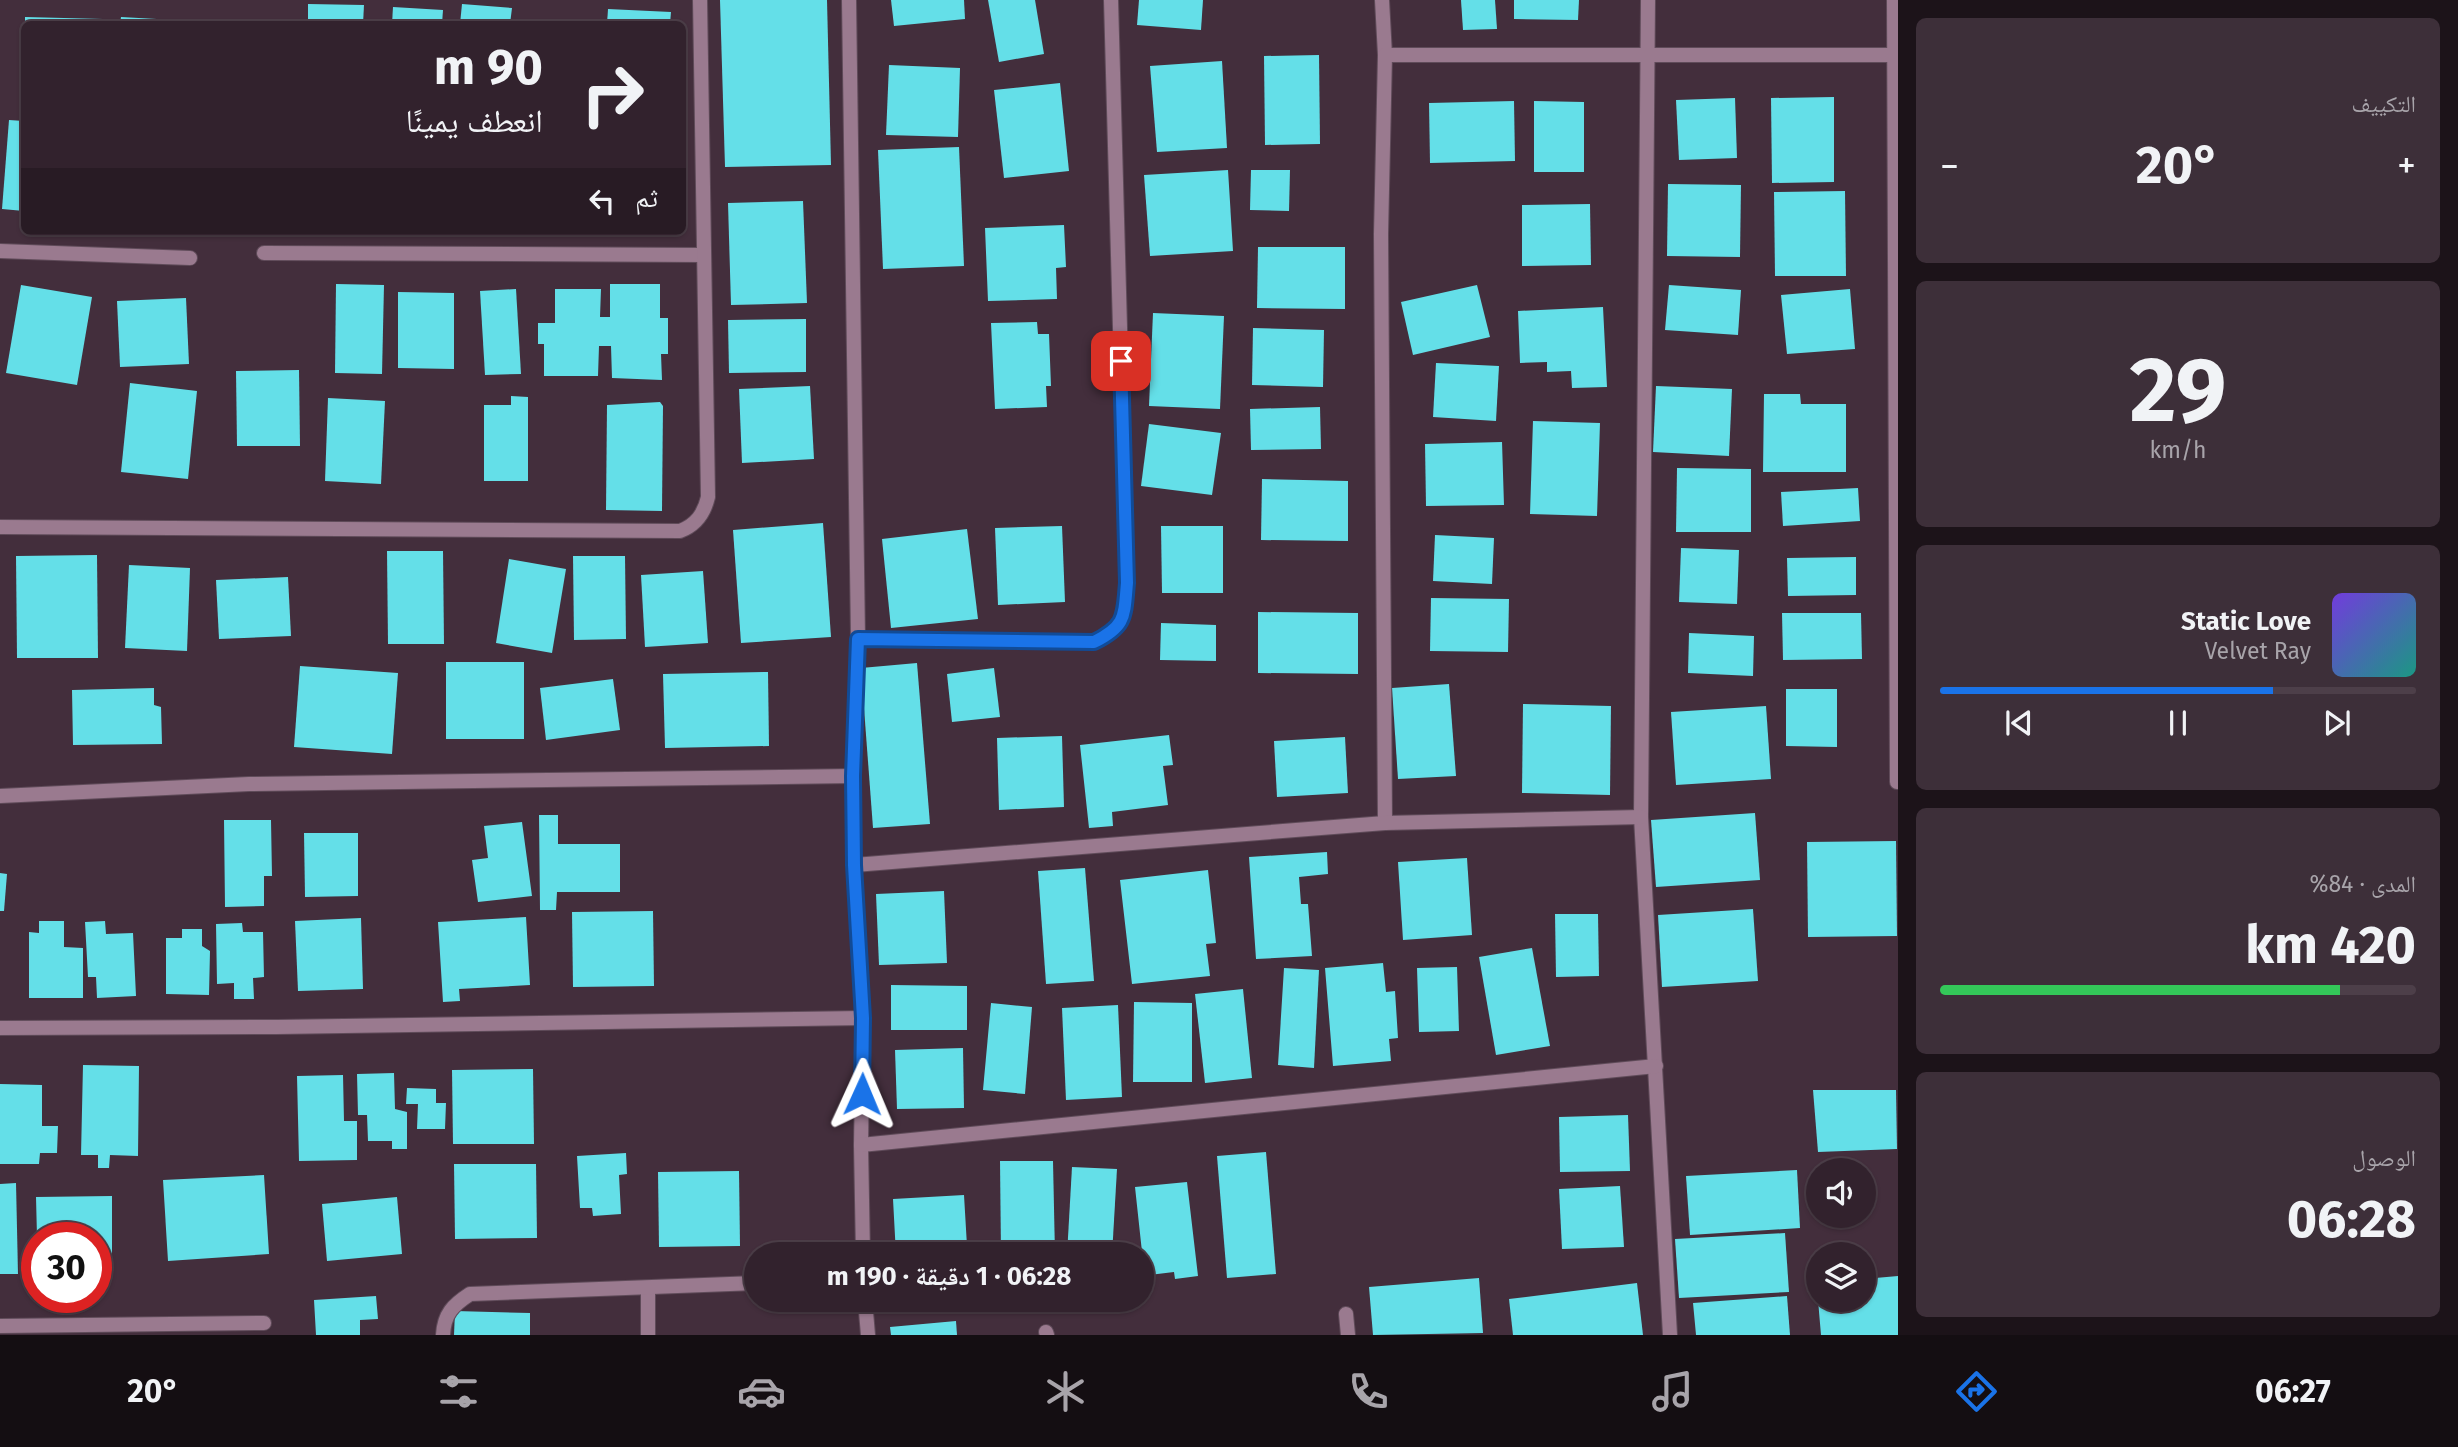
<!DOCTYPE html>
<html lang="ar">
<meta charset="utf-8">
<style>
body{margin:0;font-family:"Fira Sans","Noto Naskh Arabic",sans-serif;background:#3d2f39;color:#f1f3f6;direction:rtl;height:100vh;display:flex;flex-direction:column;font-size:26px;white-space:nowrap}
*{box-sizing:border-box;margin:0}
p{font-size:23px;color:#a8a4aa}
.icon{flex:none;width:38px;height:38px;fill:none;stroke:currentColor;stroke-width:2;stroke-linecap:round;stroke-linejoin:round}
.map{position:relative;flex:1;overflow:hidden;direction:ltr}
.drawer{display:flex;flex-direction:column;gap:18px;padding:18px;background:#1c1319;width:560px}
.drawer>*{flex:none}
.hud{position:absolute;left:21px;top:21px;width:665px;height:214px;border-radius:10px;box-shadow:0 2px 5px #0004,0 0 0 2px #4d3f49;direction:rtl;background:#32222d;color:#f1f3f6;overflow:hidden}
.fabs{position:absolute;left:1806px;top:1158px;display:grid;gap:14px}
.fabs a{display:grid;place-items:center;width:70px;height:70px;border-radius:50%;background:#32222d;box-shadow:0 2px 5px #0004,0 0 0 2px #4d3f49;font-size:35px}
.speed{position:absolute;left:21px;top:1222px;display:flex;gap:14px;font-size:35px;font-weight:700;text-align:center}
.speed>*{display:grid;place-content:center;width:91px;height:91px;border-radius:50%;background:#32222d;box-shadow:0 2px 5px #0004,0 0 0 2px #4d3f49;line-height:1}
.speed .limit{border:10px solid #d22;background:#fff;color:#111}
.pin{position:absolute;display:grid;place-items:center;width:60px;height:60px;color:#fff;margin:-30px;border-radius:14px;box-shadow:0 4px 10px #0006}
.me{position:absolute;width:77px;margin:-38px;rotate:1deg;stroke-linejoin:round;filter:drop-shadow(0 0 5px #0008)}
.turn{display:flex;align-items:center;gap:24px;height:147px;padding:0 28px;font-size:32px}
.turn .icon{width:91px;height:91px;stroke-width:2.5}
.turn b{display:block;font-size:49px;line-height:60px}
.then{display:flex;align-items:center;height:66px;padding:0 28px;background:#0003;gap:14px;font-size:26px}
.big{font-size:52px;font-weight:700;line-height:1.1}
.drawer .widget{flex:1;display:flex;flex-direction:column;justify-content:center;gap:10px;min-width:0;padding:0 24px;border-radius:10px;background:#3d2f39}
.drawer .dial{align-items:center;gap:0}
.dial b{font-size:91px;line-height:1}
.song{display:flex;align-items:center;gap:21px}
.cover{width:84px;height:84px;border-radius:10px;background:linear-gradient(135deg,hsl(260 70% 55%),hsl(170 70% 35%))}
.played{height:7px;border-radius:4px;background:linear-gradient(90deg,#1a73e8 70%,#4d3f49 70%)}
.keys{display:flex;justify-content:space-around;direction:ltr}
.heat{display:flex;justify-content:space-between;align-items:center;font-size:38px;direction:ltr}
.charge{height:10px;border-radius:5px;background:linear-gradient(90deg,#34c759 84%,#4d3f49 0)}
.trip{position:absolute;left:744px;top:1242px;width:410px;height:70px;border-radius:35px;background:#32222d;box-shadow:0 2px 5px #0004,0 0 0 2px #4d3f49;font-weight:700;line-height:70px;text-align:center;direction:rtl}
.dock{display:flex;height:112px;justify-content:space-around;align-items:center;background:#140e12;color:#a8a4aa}
.dock .icon{width:49px;height:49px}
.dock .active{color:#1a73e8}
.dock b{font-size:32px;color:#f1f3f6}
main{display:flex;flex:1;min-height:0}
.map>svg:first-child{display:block}
.building{fill:#64dfe8}
.lines{fill:none;stroke-linecap:round;stroke-linejoin:round}
.minor-casing{stroke:#5f4b59;stroke-width:16}
.minor{stroke:#9a7a8f;stroke-width:14}
.route-casing{stroke:#114b97;stroke-width:18}
.route{stroke:#1a73e8;stroke-width:12}
</style>
<main>
<section class="drawer">
<div class="widget"><p>التكييف</p>
<div class="heat"><a>−</a><b class="big">20°</b><a>+</a></div>
</div>
<div class="widget dial"><b>29</b><p>km/h</p></div>
<div class="widget">
<div class="song"><i class="cover"></i><div><b>Static Love</b><p>Velvet Ray</p></div></div>
<div class="played"></div>
<div class="keys"><svg class="icon" aria-label="previous" viewBox="0 0 24 24"><path d="M18 5L8 12l10 7zM5 5v14"/></svg><svg class="icon" aria-label="pause" viewBox="0 0 24 24"><path d="M8 5v14M16 5v14"/></svg><svg class="icon" aria-label="next" viewBox="0 0 24 24"><path d="M6 5l10 7-10 7zM19 5v14"/></svg></div>
</div>
<div class="widget"><p>المدى · 84%</p><b class="big">420 km</b><div class="charge"></div></div>
<div class="widget"><p>الوصول</p><b class="big">06:28</b></div>
</section>
<div class="map">
<svg width="1898" height="1335" viewBox="0 0 1898 1335">
<rect width="100%" height="100%" fill="#432e3c"/>
<g class="building">
<path d="M720,0H827L831,165L725,167Z"/>
<path d="M891,0H964L965,19L894,26Z"/>
<path d="M988,0H1035L1044,54L999,62Z"/>
<path d="M1139,0H1203L1201,30L1137,25Z"/>
<path d="M1461,0H1495L1497,29L1463,30Z"/>
<path d="M1514,0H1579L1578,20L1514,19Z"/>
<path d="M308,4L364,5L363,24H308Z"/>
<path d="M462,4L512,8L510,24H460Z"/>
<path d="M393,7L443,10L442,24H392Z"/>
<path d="M608,9L671,12L670,24H607Z"/>
<path d="M25,17L103,19V24H25Z"/>
<path d="M121,17L210,22V24H120Z"/>
<path d="M230,19L276,23L275,24H229Z"/>
<path d="M1319,55L1320,144L1265,145L1264,56Z"/>
<path d="M1222,61L1227,148L1157,152L1150,66Z"/>
<path d="M889,65L960,68L958,137L886,135Z"/>
<path d="M1060,83L1069,171L1004,178L994,90Z"/>
<path d="M1834,97V182L1772,183L1771,98Z"/>
<path d="M1735,98L1737,158L1679,160L1676,100Z"/>
<path d="M1514,101L1515,161L1430,163L1429,103Z"/>
<path d="M1534,101L1584,102V172H1534Z"/>
<path d="M9,120L24,121V211L2,209Z"/>
<path d="M959,147L964,266L883,269L878,150Z"/>
<path d="M1228,170L1233,251L1150,256L1144,175Z"/>
<path d="M1251,170H1290L1289,211L1250,210Z"/>
<path d="M1668,184L1741,185L1740,257L1667,256Z"/>
<path d="M1845,191L1846,276H1775L1774,192Z"/>
<path d="M803,201L807,303L731,305L728,203Z"/>
<path d="M1590,204L1591,265L1522,266V205Z"/>
<path d="M1064,225L1066,267L1056,268L1057,299L988,301L985,228Z"/>
<path d="M1258,247H1345V309L1257,308Z"/>
<path d="M336,284L384,285L382,374L335,373Z"/>
<path d="M610,284H660V318H668V354H661L662,380L612,378L611,346H599L598,376H544V344H538V323H555V289H601L600,317H610Z"/>
<path d="M21,285L92,297L77,385L6,373Z"/>
<path d="M1477,285L1490,337L1413,355L1401,302Z"/>
<path d="M1669,285L1741,290L1738,335L1665,330Z"/>
<path d="M516,289L521,374L485,375L480,291Z"/>
<path d="M1850,289L1855,349L1787,354L1781,295Z"/>
<path d="M398,292L454,293V369L398,368Z"/>
<path d="M186,298L189,364L120,367L117,301Z"/>
<path d="M1603,307L1607,387L1572,388L1571,371L1547,372V362L1520,363L1518,311Z"/>
<path d="M1153,313L1224,316L1220,409L1149,406Z"/>
<path d="M806,319V372L729,373L728,320Z"/>
<path d="M1037,322L1038,334H1049L1051,386H1046L1047,407L995,409L991,323Z"/>
<path d="M1253,328L1324,330L1323,387L1252,385Z"/>
<path d="M1436,363L1499,366L1496,421L1433,417Z"/>
<path d="M299,370L300,446H237L236,371Z"/>
<path d="M130,383L197,391L188,479L121,472Z"/>
<path d="M810,386L814,459L742,463L739,389Z"/>
<path d="M1656,386L1732,389L1729,456L1653,452Z"/>
<path d="M1764,394H1800L1801,404H1846V472H1763Z"/>
<path d="M511,396L528,397V481H484V405H511Z"/>
<path d="M328,398L385,401L381,484L325,481Z"/>
<path d="M660,402L663,406L662,511L606,510L607,405Z"/>
<path d="M1320,407L1321,449L1251,450L1250,409Z"/>
<path d="M1533,421L1600,423L1597,516L1530,514Z"/>
<path d="M1149,424L1221,433L1212,495L1141,486Z"/>
<path d="M1502,442L1504,505L1426,506L1425,444Z"/>
<path d="M1677,468L1751,469V532H1676Z"/>
<path d="M1262,479L1348,481V541L1261,540Z"/>
<path d="M1858,488L1860,521L1783,526L1781,492Z"/>
<path d="M823,523L831,637L741,643L733,530Z"/>
<path d="M1062,526L1065,602L998,605L995,528Z"/>
<path d="M1161,526H1223V593H1162Z"/>
<path d="M967,529L978,619L891,628L882,539Z"/>
<path d="M1435,535L1494,538L1492,584L1433,581Z"/>
<path d="M1681,548L1739,550L1737,604L1679,602Z"/>
<path d="M387,551H443L444,644H388Z"/>
<path d="M97,555L98,658H17L16,556Z"/>
<path d="M573,556H625L626,639L574,640Z"/>
<path d="M1856,557V595L1788,596L1787,558Z"/>
<path d="M509,559L566,569L552,653L496,643Z"/>
<path d="M129,565L190,568L187,651L125,648Z"/>
<path d="M703,571L708,643L645,647L641,575Z"/>
<path d="M288,577L291,636L219,639L216,580Z"/>
<path d="M1431,598L1509,599L1508,652L1430,651Z"/>
<path d="M1258,612L1358,613V674L1258,673Z"/>
<path d="M1782,613H1861L1862,659L1783,660Z"/>
<path d="M1161,623L1216,625V661L1160,660Z"/>
<path d="M1689,633L1754,636L1753,676L1688,673Z"/>
<rect x="446" y="662" width="78" height="77"/>
<path d="M917,663L930,824L873,828L861,668Z"/>
<path d="M300,666L398,673L392,754L294,747Z"/>
<path d="M994,668L1000,717L952,722L947,674Z"/>
<path d="M768,672L769,746L665,748L663,674Z"/>
<path d="M613,679L620,730L546,740L540,688Z"/>
<path d="M1449,684L1456,776L1398,779L1392,688Z"/>
<path d="M154,688V705L161,707L162,744L73,745L72,690Z"/>
<path d="M1786,689H1837V747L1786,746Z"/>
<path d="M1523,704L1611,706L1610,795L1522,793Z"/>
<path d="M1766,706L1771,779L1676,785L1671,712Z"/>
<path d="M1169,735L1173,765L1163,766L1168,805L1112,812L1113,826L1089,828L1080,745Z"/>
<path d="M1062,736L1064,807L999,810L997,738Z"/>
<path d="M1345,737L1348,793L1277,797L1274,741Z"/>
<path d="M1755,813L1760,880L1656,887L1651,820Z"/>
<path d="M539,815H558V844H620V892H557L556,910H540Z"/>
<path d="M224,820H271L272,876H264V906L225,907Z"/>
<path d="M522,822L532,896L478,902L472,860L488,858L484,826Z"/>
<path d="M304,833H358V896L305,897Z"/>
<path d="M1896,841L1897,936L1808,937L1807,842Z"/>
<path d="M1327,852L1328,874L1299,877L1301,904H1308L1312,956L1256,959L1249,857Z"/>
<path d="M1467,858L1472,935L1403,940L1398,862Z"/>
<path d="M1085,868L1094,981L1046,984L1038,871Z"/>
<path d="M1208,870L1216,943L1206,944L1210,976L1132,984L1120,880Z"/>
<path d="M0,873L7,874L4,911H0Z"/>
<path d="M944,891L947,963L879,965L876,894Z"/>
<path d="M1753,909L1758,981L1662,987L1658,915Z"/>
<path d="M653,911L654,986L573,987L572,912Z"/>
<path d="M1555,914H1598L1599,976L1556,977Z"/>
<path d="M526,917L530,985L459,989L460,1001L443,1002L438,922Z"/>
<path d="M361,918L363,989L298,991L295,921Z"/>
<path d="M39,921H64V947L83,948V998H29V932L39,933Z"/>
<path d="M105,921L106,934L133,933L136,996L97,998L96,977H88L85,922Z"/>
<path d="M242,923L243,932H263L264,977L253,978L254,999H234V983L217,984L216,924Z"/>
<path d="M182,929H202V946L210,951L209,995L166,994V938H182Z"/>
<path d="M1532,948L1550,1046L1496,1055L1479,957Z"/>
<path d="M1383,963L1386,992L1395,991L1398,1038L1389,1039L1391,1061L1333,1066L1325,968Z"/>
<path d="M1457,967L1459,1031L1419,1032L1417,968Z"/>
<path d="M1284,968L1319,970L1314,1068L1278,1065Z"/>
<path d="M891,985L967,986V1030H891Z"/>
<path d="M1243,989L1252,1078L1205,1083L1195,994Z"/>
<path d="M1134,1002L1192,1003V1082H1133Z"/>
<path d="M991,1003L1032,1007L1025,1094L983,1090Z"/>
<path d="M1118,1005L1122,1097L1066,1100L1062,1008Z"/>
<path d="M963,1048L964,1108L897,1109L895,1050Z"/>
<path d="M83,1065L139,1066L138,1156L110,1155L109,1168H98V1155H81Z"/>
<path d="M533,1069L534,1144H453L452,1070Z"/>
<path d="M394,1073L395,1109L407,1112V1149H392V1141H368L367,1115H358L357,1074Z"/>
<path d="M343,1075L344,1121H357V1160L299,1161L297,1076Z"/>
<path d="M0,1084L42,1085V1126H58L57,1153H40L39,1164H0Z"/>
<path d="M407,1088L436,1089V1103H446L445,1129H417L418,1104H406Z"/>
<path d="M1813,1090H1896L1897,1149L1818,1152Z"/>
<path d="M1628,1115L1630,1171L1560,1172L1559,1117Z"/>
<path d="M1266,1152L1276,1274L1227,1278L1217,1156Z"/>
<path d="M626,1153L627,1174L619,1175L621,1214L593,1216L592,1208H580L577,1156Z"/>
<path d="M1000,1161H1053L1055,1255H1001Z"/>
<path d="M454,1164H536L537,1238L455,1239Z"/>
<path d="M1072,1167L1117,1169L1112,1255H1067Z"/>
<path d="M1797,1170L1800,1228L1690,1235L1686,1176Z"/>
<path d="M739,1171L740,1246L659,1247L658,1172Z"/>
<path d="M264,1175L269,1254L168,1261L163,1180Z"/>
<path d="M1187,1182L1198,1276L1175,1279L1174,1272L1141,1276V1255H1132L1142,1252L1135,1187Z"/>
<path d="M16,1183L18,1274H0V1184Z"/>
<path d="M1620,1186L1624,1247L1562,1249L1559,1189Z"/>
<path d="M964,1195L967,1246H975L976,1255H896L893,1199Z"/>
<path d="M112,1196V1274H96V1237H37L36,1197Z"/>
<path d="M397,1197L402,1254L327,1261L322,1204Z"/>
<path d="M1785,1233L1789,1292L1679,1298L1675,1239Z"/>
<path d="M1898,1276V1335H1821L1818,1300H1864V1279Z"/>
<path d="M1479,1278L1483,1333L1373,1335L1369,1287Z"/>
<path d="M1637,1283L1643,1335H1513L1509,1299Z"/>
<path d="M376,1296L378,1319L360,1320V1335H316L314,1300Z"/>
<path d="M1787,1296L1790,1335H1696L1693,1303Z"/>
<path d="M455,1311L530,1313V1335H454Z"/>
<path d="M956,1321L957,1335H891L890,1327Z"/>
</g>
<g class="lines">
<defs>
<g id="minor">
<path d="M849,0L858,639L853,776L854,865L863,1018L861,1145L863,1255"/>
<path d="M1382,0L1385,55"/>
<path d="M1648,0L1641,817L1670,1335"/>
<path d="M1894,0L1897,782"/>
<path d="M0,251L190,258"/>
<path d="M264,253L704,255"/>
<path d="M0,527L680,531C696,525 704,514 708,497L700,0"/>
<path d="M858,639L1094,642C1126,626 1124,617 1127,583L1111,0"/>
<path d="M0,796L249,784L853,776"/>
<path d="M1385,823L1381,234L1385,55H1898"/>
<path d="M854,865L1385,823L1641,817"/>
<path d="M0,1028L277,1027L863,1018"/>
<path d="M861,1145L1656,1066"/>
<path d="M648,1288V1335"/>
<path d="M865,1300L868,1335"/>
<path d="M1346,1314L1348,1335"/>
<path d="M0,1326L264,1323"/>
<path d="M1046,1332L1047,1335"/>
<path d="M443,1335C444,1314 453,1305 470,1294L756,1283"/>
</g>
</defs>
<use href="#minor" class="minor-casing"/>
<use href="#minor" class="minor"/>
</g>
<g class="lines">
<defs>
<path id="route" d="M862,1094L863,1018L854,865L853,776L858,639L1094,642C1126,626 1124,617 1127,583L1121,361"/>
</defs>
<use href="#route" class="route-casing"/>
<use href="#route" class="route"/>
</g>
</svg>
<div class="fabs">
<a><svg class="icon" aria-label="sound" viewBox="0 0 24 24"><path d="M4 9h4l5-4v14l-5-4H4zM17 9q2 3 0 6"/></svg></a>
<a><svg class="icon" aria-label="layers" viewBox="0 0 24 24"><path d="M12 4l9 5-9 5-9-5zM3 14l9 5 9-5"/></svg></a>
</div>
<div class="speed"><div class="limit">30</div></div>
<div class="pin" style="left:1121px;top:361px;background:#d93025"><svg class="icon" aria-label="arrive" viewBox="0 0 24 24"><path d="M6 21V4h12l-3 4 3 4H6"/></svg></div>
<svg class="me" style="left:862px;top:1094px" viewBox="-20 -20 40 40"><path d="M0-17L14 15 0 8-14 15z" fill="#1a73e8" stroke="#fff" stroke-width="4"/></svg>
<div class="trip">06:28 · 1 دقيقة · 190 m</div>
<div class="hud">
<div class="turn"><svg class="icon" aria-label="right" viewBox="0 0 24 24"><path d="M7 20v-9h11M14 6l5 5-5 5"/></svg><div><b>90 m</b>انعطف يمينًا</div></div>
<div class="then">ثم<svg class="icon" aria-label="left" viewBox="0 0 24 24"><path d="M17 20v-9H6M10 6l-5 5 5 5"/></svg></div>
</div>
</div>
</main>
<nav class="dock">
<b>06:27</b>
<svg class="icon active" aria-label="directions" viewBox="0 0 24 24"><path d="M12 3l9 9-9 9-9-9zM9 14v-3h6M13 9l2 2-2 2"/></svg>
<svg class="icon" aria-label="music" viewBox="0 0 24 24"><path d="M9 18V5l10-2v13"/><circle cx="6" cy="18" r="3"/><circle cx="16" cy="16" r="3"/></svg>
<svg class="icon" aria-label="phone" viewBox="0 0 24 24"><path d="M5 4h4l2 5-3 2q2 4 5 5l2-3 5 2v4C11 20 4 13 5 4z"/></svg>
<svg class="icon" aria-label="climate" viewBox="0 0 24 24"><path d="M12 3v18M4 7l16 10M4 17L20 7"/></svg>
<svg class="icon" aria-label="car" viewBox="0 0 24 24"><path d="M5 17H2v-5l4-1 3-4h7l3 4 3 1v5h-3M9 17h6M6 11h13"/><circle cx="7" cy="17" r="2"/><circle cx="17" cy="17" r="2"/></svg>
<svg class="icon" aria-label="filters" viewBox="0 0 24 24"><path d="M4 7h16M4 17h16"/><circle cx="9" cy="7" r="2"/><circle cx="15" cy="17" r="2"/></svg>
<b>20°</b>
</nav>
